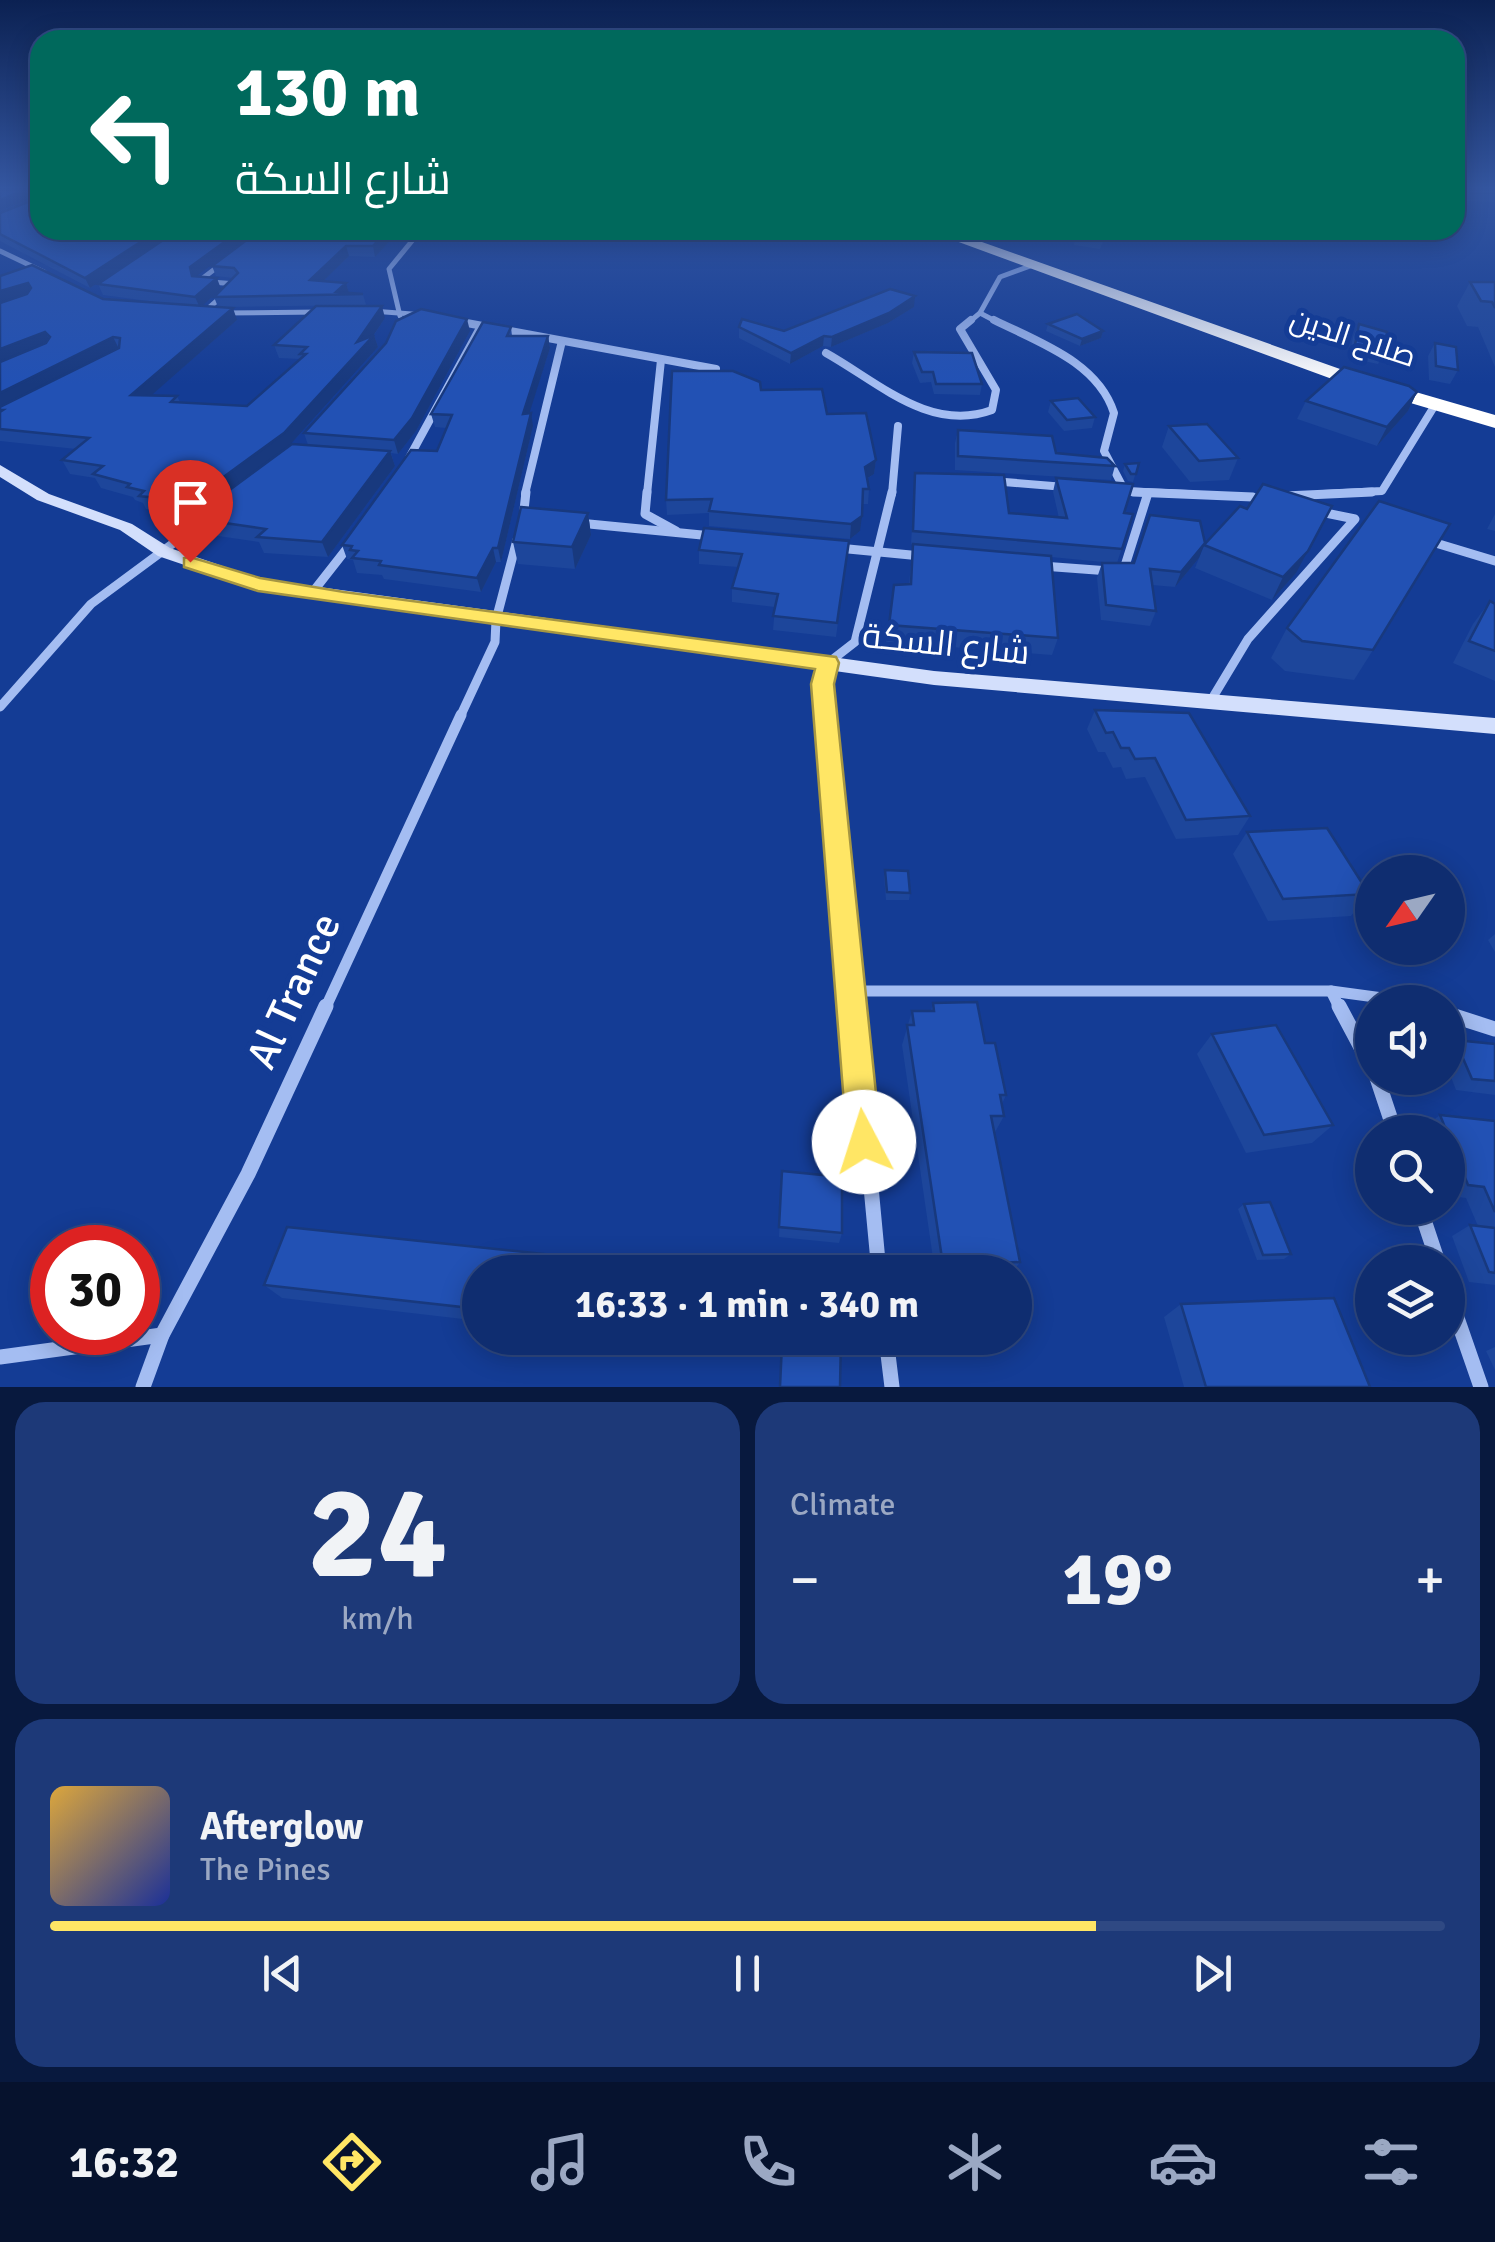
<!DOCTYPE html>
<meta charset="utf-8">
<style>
body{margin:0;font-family:Signika,Cairo,sans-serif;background:#1d3978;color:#f1f3f6;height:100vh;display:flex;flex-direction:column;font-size:38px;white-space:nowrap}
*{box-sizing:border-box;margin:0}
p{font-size:32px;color:#9ba8c3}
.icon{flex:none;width:55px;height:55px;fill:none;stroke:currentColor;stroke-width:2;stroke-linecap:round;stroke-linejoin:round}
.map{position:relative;height:1387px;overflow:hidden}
.details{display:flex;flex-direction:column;gap:15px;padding:15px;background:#08193e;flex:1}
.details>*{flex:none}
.guide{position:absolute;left:30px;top:30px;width:1435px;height:210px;border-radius:30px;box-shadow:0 5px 25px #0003,0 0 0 2px #2f4983;background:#00695c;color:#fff;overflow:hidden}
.needle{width:65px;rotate:236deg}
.controls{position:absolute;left:1355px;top:855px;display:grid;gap:20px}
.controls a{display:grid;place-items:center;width:110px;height:110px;border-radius:50%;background:#0f2d70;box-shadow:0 5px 25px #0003,0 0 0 2px #2f4983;font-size:50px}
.speed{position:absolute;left:30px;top:1225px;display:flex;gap:20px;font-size:50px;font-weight:700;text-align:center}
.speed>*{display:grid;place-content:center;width:130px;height:130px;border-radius:50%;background:#0f2d70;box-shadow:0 5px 25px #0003,0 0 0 2px #2f4983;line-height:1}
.speed .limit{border:15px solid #d22;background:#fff;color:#111}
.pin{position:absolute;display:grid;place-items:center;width:85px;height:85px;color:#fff;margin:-102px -42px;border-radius:50% 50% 50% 0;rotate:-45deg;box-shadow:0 0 10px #0007}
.pin .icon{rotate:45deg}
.me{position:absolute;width:110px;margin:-55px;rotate:355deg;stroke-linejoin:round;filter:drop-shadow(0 0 8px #0008)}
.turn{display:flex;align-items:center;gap:35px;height:210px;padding:0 40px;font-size:45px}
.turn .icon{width:130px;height:130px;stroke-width:2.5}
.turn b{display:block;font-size:70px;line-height:85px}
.big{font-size:75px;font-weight:700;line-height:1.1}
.details .card{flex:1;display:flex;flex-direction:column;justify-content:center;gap:15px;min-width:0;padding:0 35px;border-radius:30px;background:#1d3978}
.details .dial{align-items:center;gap:0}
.dial b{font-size:130px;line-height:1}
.song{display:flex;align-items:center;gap:30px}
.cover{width:120px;height:120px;border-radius:15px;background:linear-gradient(135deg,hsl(40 70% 55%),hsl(230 70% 35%))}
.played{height:10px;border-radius:5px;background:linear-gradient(90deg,#ffe665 75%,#2f4983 75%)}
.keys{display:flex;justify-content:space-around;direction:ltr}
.heat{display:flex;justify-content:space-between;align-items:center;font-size:55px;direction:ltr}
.details .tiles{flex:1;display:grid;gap:15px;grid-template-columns:1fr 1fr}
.card:last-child{grid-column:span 2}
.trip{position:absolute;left:462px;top:1255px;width:570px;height:100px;border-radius:50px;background:#0f2d70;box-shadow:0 5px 25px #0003,0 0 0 2px #2f4983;font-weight:700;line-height:100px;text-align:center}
.tab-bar{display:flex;height:160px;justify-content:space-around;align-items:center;background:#06122d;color:#9ba8c3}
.tab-bar .icon{width:70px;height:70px}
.tab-bar .active{color:#ffe665}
.tab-bar b{font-size:45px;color:#f1f3f6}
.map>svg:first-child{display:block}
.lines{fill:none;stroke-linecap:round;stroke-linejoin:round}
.street-far4{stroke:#a4bdf2;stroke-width:5}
.street-far3{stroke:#a4bdf2;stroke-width:8}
.street-far2{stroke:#a4bdf2;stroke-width:9}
.street-far1{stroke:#a4bdf2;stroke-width:11}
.street{stroke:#a4bdf2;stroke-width:15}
.secondary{fill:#d3dffc;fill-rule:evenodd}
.highway{fill:#fff;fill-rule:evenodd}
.wall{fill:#1d469b}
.shaded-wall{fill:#18397e}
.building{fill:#2251b4;stroke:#18397e;stroke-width:2.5}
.route{fill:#ffe665;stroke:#a69642;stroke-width:2.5}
.labels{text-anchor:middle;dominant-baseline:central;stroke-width:10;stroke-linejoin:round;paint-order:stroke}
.far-street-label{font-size:30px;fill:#fff;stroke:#143c95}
.street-label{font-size:35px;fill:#fff;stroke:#143c95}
.near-street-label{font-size:42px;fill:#fff;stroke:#143c95}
</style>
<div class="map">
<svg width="1495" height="1387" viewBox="0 0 1495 1387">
<rect width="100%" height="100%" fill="#143c95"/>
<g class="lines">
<g class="street-far4">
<path d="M0,251L44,272"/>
<path d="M372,311L425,315"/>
<path d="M203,313L236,284L199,281L224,262"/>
<path d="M222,313L320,312"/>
<path d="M980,313L999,323"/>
<path d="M400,316L389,269L421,230"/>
<path d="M456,321L465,323"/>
<path d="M968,323L980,313L1000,277L1033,265"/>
</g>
<g class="street-far3">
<path d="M994,320C1038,342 1098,362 1114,413L1104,451L1125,491"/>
<path d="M456,321L716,369"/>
<path d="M826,353C878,382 930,433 992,410L996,390L960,329L971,320"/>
<path d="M409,458L480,328"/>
<path d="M992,481L1065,487"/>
<path d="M1121,491L1188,494"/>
<path d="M525,494L562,341"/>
<path d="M647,494L661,360"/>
<path d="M892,494L898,426"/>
<path d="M1323,494L1382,491L1435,405"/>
</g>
<g class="street-far2">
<path d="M647,492L645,514L676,531"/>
<path d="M1133,492L1253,497"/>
<path d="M1285,496L1372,492"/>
<path d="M523,519L526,492"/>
<path d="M579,523L712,536"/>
<path d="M1429,541L1495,561"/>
<path d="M838,548L921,556"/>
<path d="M1042,566L1123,572L1148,493"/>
<path d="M312,593L352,542"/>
<path d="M1210,702L1248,639L1355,519L1316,511"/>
<path d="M0,707L91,604L217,511"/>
<path d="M460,717L495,642L496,620L517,540"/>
<path d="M826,717L823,684L828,663L855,642L892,492"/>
</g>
<g class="street-far1">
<path d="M826,715L854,1009"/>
<path d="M851,991H1331L1412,1002"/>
<path d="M1331,991L1340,1009"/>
<path d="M325,1009L461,715"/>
</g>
<g class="street">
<path d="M854,1006L879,1272"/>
<path d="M1339,1006L1372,1068"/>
<path d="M1448,1014L1495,1029"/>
<path d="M1377,1078L1395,1132"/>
<path d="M1420,1208L1438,1262"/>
<path d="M1448,1292L1481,1387"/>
<path d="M886,1338L892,1387"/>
<path d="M0,1357L162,1335"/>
<path d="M143,1387L162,1335L248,1174L326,1006"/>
</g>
<path class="secondary" d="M0,465L49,494L132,524L170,548L260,579L934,671L1495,718V734L934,685L258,590L158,556L120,530L37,500L0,477Z"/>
<path class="highway" d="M926,230H948L1357,375L1495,415V428L1343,383Z"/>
</g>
<g class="wall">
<path d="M0,190H40V230H258L195,276L221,289L202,306L218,307L214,297L233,278L216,276L212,266L260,230H400L375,257L349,256L323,281L346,283L349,293L363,294L366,305L227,307L237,320L151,395L177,396L180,402L247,406L300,359L279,358L274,345L385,318L374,335L378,347L289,446L308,445L304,433L470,331L416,431L398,454L391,453L395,466L328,557L264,553L259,542L218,536L214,527L209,526L202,511L188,522L169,516L166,511L146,509L143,503L135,500L133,497L101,488L95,478L70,474L62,460L76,449L0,441V276L103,299L171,304L103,295L98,284L161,241L90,288L0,241V213L38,197L0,211Z"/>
<path d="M1455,190H1495V202L1466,201L1455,192Z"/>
<path d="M486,230H554L549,235Z"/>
<path d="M1004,230H1032L1028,240L1004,233Z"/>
<path d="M1034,230H1108L1100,249L1074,245L1076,235Z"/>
<path d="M1470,282H1495V367L1478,327L1467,326L1457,306Z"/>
<path d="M914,307L888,323L831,347L823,346L790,364L739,338V327L784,331Z"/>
<path d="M1048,324L1103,331L1101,338L1080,346L1046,331Z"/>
<path d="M1359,324L1385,351L1378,364L1349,358L1353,337Z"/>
<path d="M511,327L512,336H548L550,348L529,413L533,426L501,562H496L481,592L384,579L382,575L357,573L353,560L347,559L342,545L437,451L446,428L435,427L431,414Z"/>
<path d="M1435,343L1458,370L1450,384L1429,380L1428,356Z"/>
<path d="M914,352L982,384L980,395L934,394L931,382L920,383L912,363Z"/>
<path d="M761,390L827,414L876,460L874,474L867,479L869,489L868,504H862L860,531L850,539L709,526V513L667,515L666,500Z"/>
<path d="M1417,392L1408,411L1377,446L1297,419L1306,401Z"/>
<path d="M1051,401L1095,417L1092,428L1064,431L1048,412Z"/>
<path d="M1169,426L1238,458L1229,480L1190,482L1162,447Z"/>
<path d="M958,430L1056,453L1115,466L1111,480L955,470V443Z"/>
<path d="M1139,463L1133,482L1128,481L1123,471L1125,464Z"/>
<path d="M915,473L1009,513L1059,518L1053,492L1056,478L1124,513L1133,514L1117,563L1199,558L1175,587L1152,585L1156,611L1150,626L1101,620L1097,578L1102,563H1113L1051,557L1058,638L1052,655L886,642L894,585L909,584L913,545L911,544Z"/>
<path d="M588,513L591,535L575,569L518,564L513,542Z"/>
<path d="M1495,514V531L1487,529Z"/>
<path d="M849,541L836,637L773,630L775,607L732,602V588L738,567L699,564V550Z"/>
<path d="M1204,545L1296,573L1272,600L1195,568Z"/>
<path d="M1490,601L1495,604V681L1453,663L1473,624Z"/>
<path d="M1287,628L1373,650L1354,680L1285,671L1271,658Z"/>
<path d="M1095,710L1250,816L1238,835L1176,839L1145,777L1126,779L1121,767L1113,768L1105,752H1098L1087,729Z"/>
<path d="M1247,832L1369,894L1351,916L1268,921L1233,854Z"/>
<path d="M885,870L910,893L909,900H886L884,877Z"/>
<path d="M1495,934V952L1488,940Z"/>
<path d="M933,1003L985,1043L1006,1095L1002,1104L1004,1116L994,1134L1020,1262L1013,1272H935L902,1045L912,1011H931Z"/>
<path d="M1212,1034L1333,1125L1312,1143L1246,1153L1197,1054Z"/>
<path d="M1455,1040L1495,1044V1095L1456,1090L1448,1069V1046Z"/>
<path d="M1440,1115L1495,1121V1285L1469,1282L1452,1236L1470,1225L1478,1226L1466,1198L1450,1196L1448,1189V1132H1426L1424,1127Z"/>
<path d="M782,1171L842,1233L839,1243L779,1237Z"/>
<path d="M1244,1204L1291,1254L1284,1259L1257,1260L1238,1209Z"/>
<path d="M480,1272V1321L282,1298L264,1285Z"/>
<path d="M1181,1304L1370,1387H1184L1164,1317Z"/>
<path d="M625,1338H841L840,1387H779L781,1355Z"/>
<path d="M1495,1347V1370L1486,1351Z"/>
</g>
<g class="shaded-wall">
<path d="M25,190H35L38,196L0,211V200Z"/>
<path d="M159,230H178L90,288L85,278Z"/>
<path d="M241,230H258L194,278L192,276L190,267Z"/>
<path d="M389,230H400L375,257L373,246Z"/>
<path d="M346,246L349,256L313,291L310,280Z"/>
<path d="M217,278L221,289L200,308L195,297Z"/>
<path d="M28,283L34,295L0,305V291Z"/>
<path d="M346,283L349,293L336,292Z"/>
<path d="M915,296L914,307L888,323L831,347L832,337Z"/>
<path d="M382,306L385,318L373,336L374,335L378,347L289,446L188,522L181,508L357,342Z"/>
<path d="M233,308L237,320L137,408L131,395Z"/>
<path d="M467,319L470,331L416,431L398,454L394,440Z"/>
<path d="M1103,331L1101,338L1080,346L1082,339Z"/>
<path d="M45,332L52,344L0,364V349Z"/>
<path d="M548,336L550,348L525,427L523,414Z"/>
<path d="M824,336L823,346L790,364L791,353Z"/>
<path d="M113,337L119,349L0,409V393Z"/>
<path d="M1417,392L1408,411L1377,446L1387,427Z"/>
<path d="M531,413L533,426L501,562L498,548Z"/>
<path d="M390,451L395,466L328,557L322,542Z"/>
<path d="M876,460L874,474L863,481L865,467Z"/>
<path d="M1332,506L1296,573L1272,600L1283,577Z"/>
<path d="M588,513L591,535L575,569L572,547Z"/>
<path d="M862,516L860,531L850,539L851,524Z"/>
<path d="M1205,543L1199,558L1175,587L1181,572Z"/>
<path d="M493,548L496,562L481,592L477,578Z"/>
</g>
<g class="building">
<path d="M0,190H25L0,200Z"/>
<path d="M1466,190H1495V193H1470Z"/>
<path d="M40,194V230H159L85,278L0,234V213L38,198Z"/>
<path d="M178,230H241L190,267L192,276L217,278L195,297L98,284Z"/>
<path d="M260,230H389L373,246H346L310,280L346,283L336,292L363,294L214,297L238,273L234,268L212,266Z"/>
<path d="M1078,230H1106L1104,236L1077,232Z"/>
<path d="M32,265L103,299L233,308L131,395L177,396L171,402L247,406L306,354H300L307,347L274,345L316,306H382L357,342L374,335L284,433L181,508L161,503L167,499L139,496L144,491L127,487L130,484L93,474L103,466L62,460L89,438L0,429V412L3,410H0V407L119,348L120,338L113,337L0,393V362L46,343L50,337L45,332L0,349V303L27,294L31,288L28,283L0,291V276Z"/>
<path d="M1470,282H1495V308L1492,302L1481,301Z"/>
<path d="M890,289L915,296L889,313L832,337L824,336L791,353L739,327L742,319L784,331Z"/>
<path d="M421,309L467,319L412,418L394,440L304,433L386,343L396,321Z"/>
<path d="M1077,314L1103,331L1082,339L1048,324Z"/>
<path d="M483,322L511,327L507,336H548L523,414L531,413L498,548H493L477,578L379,565L381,561L352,558L358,551L350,550L352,546L342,545L411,450L437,451L452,415L431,414Z"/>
<path d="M1359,324L1387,332L1385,351L1355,345Z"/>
<path d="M1435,343L1456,347L1458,370L1436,366Z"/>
<path d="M914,352L972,353L982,384H936L933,372H922Z"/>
<path d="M1344,367L1409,386L1417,392L1387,427L1306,401Z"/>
<path d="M672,371H733L760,382L761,390L822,389L827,414L866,413L876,460L865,467L869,489H863L862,516L851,524L709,511L712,499L666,500Z"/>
<path d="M1078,398L1095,417L1067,420L1051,401Z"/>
<path d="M1207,424L1238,458L1199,461L1169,426Z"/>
<path d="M958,430L1052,436L1056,453L1107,458L1115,466L958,456Z"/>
<path d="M292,444L390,451L322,542L257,537L266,529L211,521L218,514L201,511Z"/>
<path d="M1139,463L1136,474H1131L1125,464Z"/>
<path d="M915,473L1004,475L1009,513L1067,518L1056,478L1133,484L1124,513L1133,514L1122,549L913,531Z"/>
<path d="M1263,484L1332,506L1308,551L1283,577L1204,545L1240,506L1247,509Z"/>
<path d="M1379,501L1450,524L1373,650L1302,641L1287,628Z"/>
<path d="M521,507L588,513L572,547L513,542Z"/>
<path d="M1150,515L1200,521L1205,543L1181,572L1150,569L1156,611L1106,605L1102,563H1134Z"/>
<path d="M704,528L849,541L837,623L773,616L778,594L732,588L742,554L699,550Z"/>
<path d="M913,544L1051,556L1058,638L889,625L894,585L911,584Z"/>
<path d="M1490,601L1495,604V651L1469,641Z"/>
<path d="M1095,710L1189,713L1250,816L1186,820L1155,758L1135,759L1129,748H1121L1113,732L1106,733Z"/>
<path d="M1327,828L1369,894L1283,899L1247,832Z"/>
<path d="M885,870L908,871L910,893L887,892Z"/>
<path d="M977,1002L985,1043H995L1006,1095H1000L1004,1116H991L1020,1262L1000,1263L1002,1271H976L974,1264L943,1265L907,1025H914L912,1011H934L933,1003Z"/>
<path d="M1276,1025L1333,1125L1264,1135L1212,1034Z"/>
<path d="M1455,1040L1495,1044V1081L1472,1079Z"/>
<path d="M1440,1115L1495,1121V1212L1484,1187L1468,1185Z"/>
<path d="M782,1171L842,1177V1233L779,1227Z"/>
<path d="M1270,1202L1291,1254L1263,1255L1244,1204Z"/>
<path d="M1470,1225L1495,1228V1273L1489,1272Z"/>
<path d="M287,1227L715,1272H480V1309L264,1285Z"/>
<path d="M1334,1298L1370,1387H1206L1181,1304Z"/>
<path d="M1448,1318L1453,1331H1448Z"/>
<path d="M728,1338H841L840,1387H780L782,1344Z"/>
</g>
<linearGradient id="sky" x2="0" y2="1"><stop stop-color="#0b2152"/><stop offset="0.49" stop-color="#3456a0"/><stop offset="1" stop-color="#3456a0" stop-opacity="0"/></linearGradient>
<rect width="1495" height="384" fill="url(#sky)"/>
<path class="route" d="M190,557L260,578L344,592L836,657L839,663L834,684L881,1142L876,1154L864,1159L852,1154L847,1142L811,684L815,669L258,591L184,567V558Z"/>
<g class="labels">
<g class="far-street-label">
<text transform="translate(1353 338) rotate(18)">صلاح الدين</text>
</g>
<g class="street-label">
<text transform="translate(946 644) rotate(6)">شارع السكة</text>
</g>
<g class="near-street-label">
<text transform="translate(294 991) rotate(-65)">Al Trance</text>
</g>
</g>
</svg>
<div class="controls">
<a><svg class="needle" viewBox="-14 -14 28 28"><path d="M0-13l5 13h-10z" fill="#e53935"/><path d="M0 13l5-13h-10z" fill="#9ba8c3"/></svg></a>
<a><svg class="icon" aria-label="sound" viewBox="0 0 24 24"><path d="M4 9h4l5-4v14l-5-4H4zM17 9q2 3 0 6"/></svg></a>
<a><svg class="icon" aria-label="search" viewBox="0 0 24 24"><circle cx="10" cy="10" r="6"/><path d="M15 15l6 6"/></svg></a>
<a><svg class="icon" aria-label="layers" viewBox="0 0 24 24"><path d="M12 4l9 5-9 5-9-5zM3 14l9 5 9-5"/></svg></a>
</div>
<div class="speed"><div class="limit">30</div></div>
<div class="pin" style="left:190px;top:562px;background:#d93025"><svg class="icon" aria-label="arrive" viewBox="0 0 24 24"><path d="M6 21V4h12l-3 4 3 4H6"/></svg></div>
<svg class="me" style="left:864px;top:1142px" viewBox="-20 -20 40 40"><circle r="19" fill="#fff"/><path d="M0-13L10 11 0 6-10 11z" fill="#ffe665"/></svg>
<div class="trip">16:33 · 1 min · 340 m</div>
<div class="guide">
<div class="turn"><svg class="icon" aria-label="left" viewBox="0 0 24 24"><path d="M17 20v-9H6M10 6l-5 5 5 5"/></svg><div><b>130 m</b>شارع السكة</div></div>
</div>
</div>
<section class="details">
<div class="tiles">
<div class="card dial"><b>24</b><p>km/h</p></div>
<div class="card"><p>Climate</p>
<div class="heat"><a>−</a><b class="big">19°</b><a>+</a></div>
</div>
<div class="card">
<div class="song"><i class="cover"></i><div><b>Afterglow</b><p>The Pines</p></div></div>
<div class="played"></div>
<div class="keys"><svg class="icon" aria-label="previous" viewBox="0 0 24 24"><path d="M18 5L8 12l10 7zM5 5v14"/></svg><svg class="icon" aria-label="pause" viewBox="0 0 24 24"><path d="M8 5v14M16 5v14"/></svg><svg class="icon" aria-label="next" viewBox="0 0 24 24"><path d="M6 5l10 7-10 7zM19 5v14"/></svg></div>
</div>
</div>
</section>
<nav class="tab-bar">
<b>16:32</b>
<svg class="icon active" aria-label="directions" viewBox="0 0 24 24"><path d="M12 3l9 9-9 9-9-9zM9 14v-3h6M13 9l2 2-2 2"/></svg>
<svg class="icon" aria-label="music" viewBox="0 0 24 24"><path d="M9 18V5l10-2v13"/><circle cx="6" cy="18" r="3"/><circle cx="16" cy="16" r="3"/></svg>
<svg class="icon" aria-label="phone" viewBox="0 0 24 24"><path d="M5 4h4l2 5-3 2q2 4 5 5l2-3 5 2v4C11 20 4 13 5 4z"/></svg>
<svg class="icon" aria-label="climate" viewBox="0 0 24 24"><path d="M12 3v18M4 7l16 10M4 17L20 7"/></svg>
<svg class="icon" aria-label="car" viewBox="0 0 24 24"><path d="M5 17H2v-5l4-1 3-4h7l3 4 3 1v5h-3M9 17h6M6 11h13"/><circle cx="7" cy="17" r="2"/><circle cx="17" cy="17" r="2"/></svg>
<svg class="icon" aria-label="filters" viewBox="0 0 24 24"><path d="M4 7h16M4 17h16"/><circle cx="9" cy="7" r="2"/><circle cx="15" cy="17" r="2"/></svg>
</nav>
